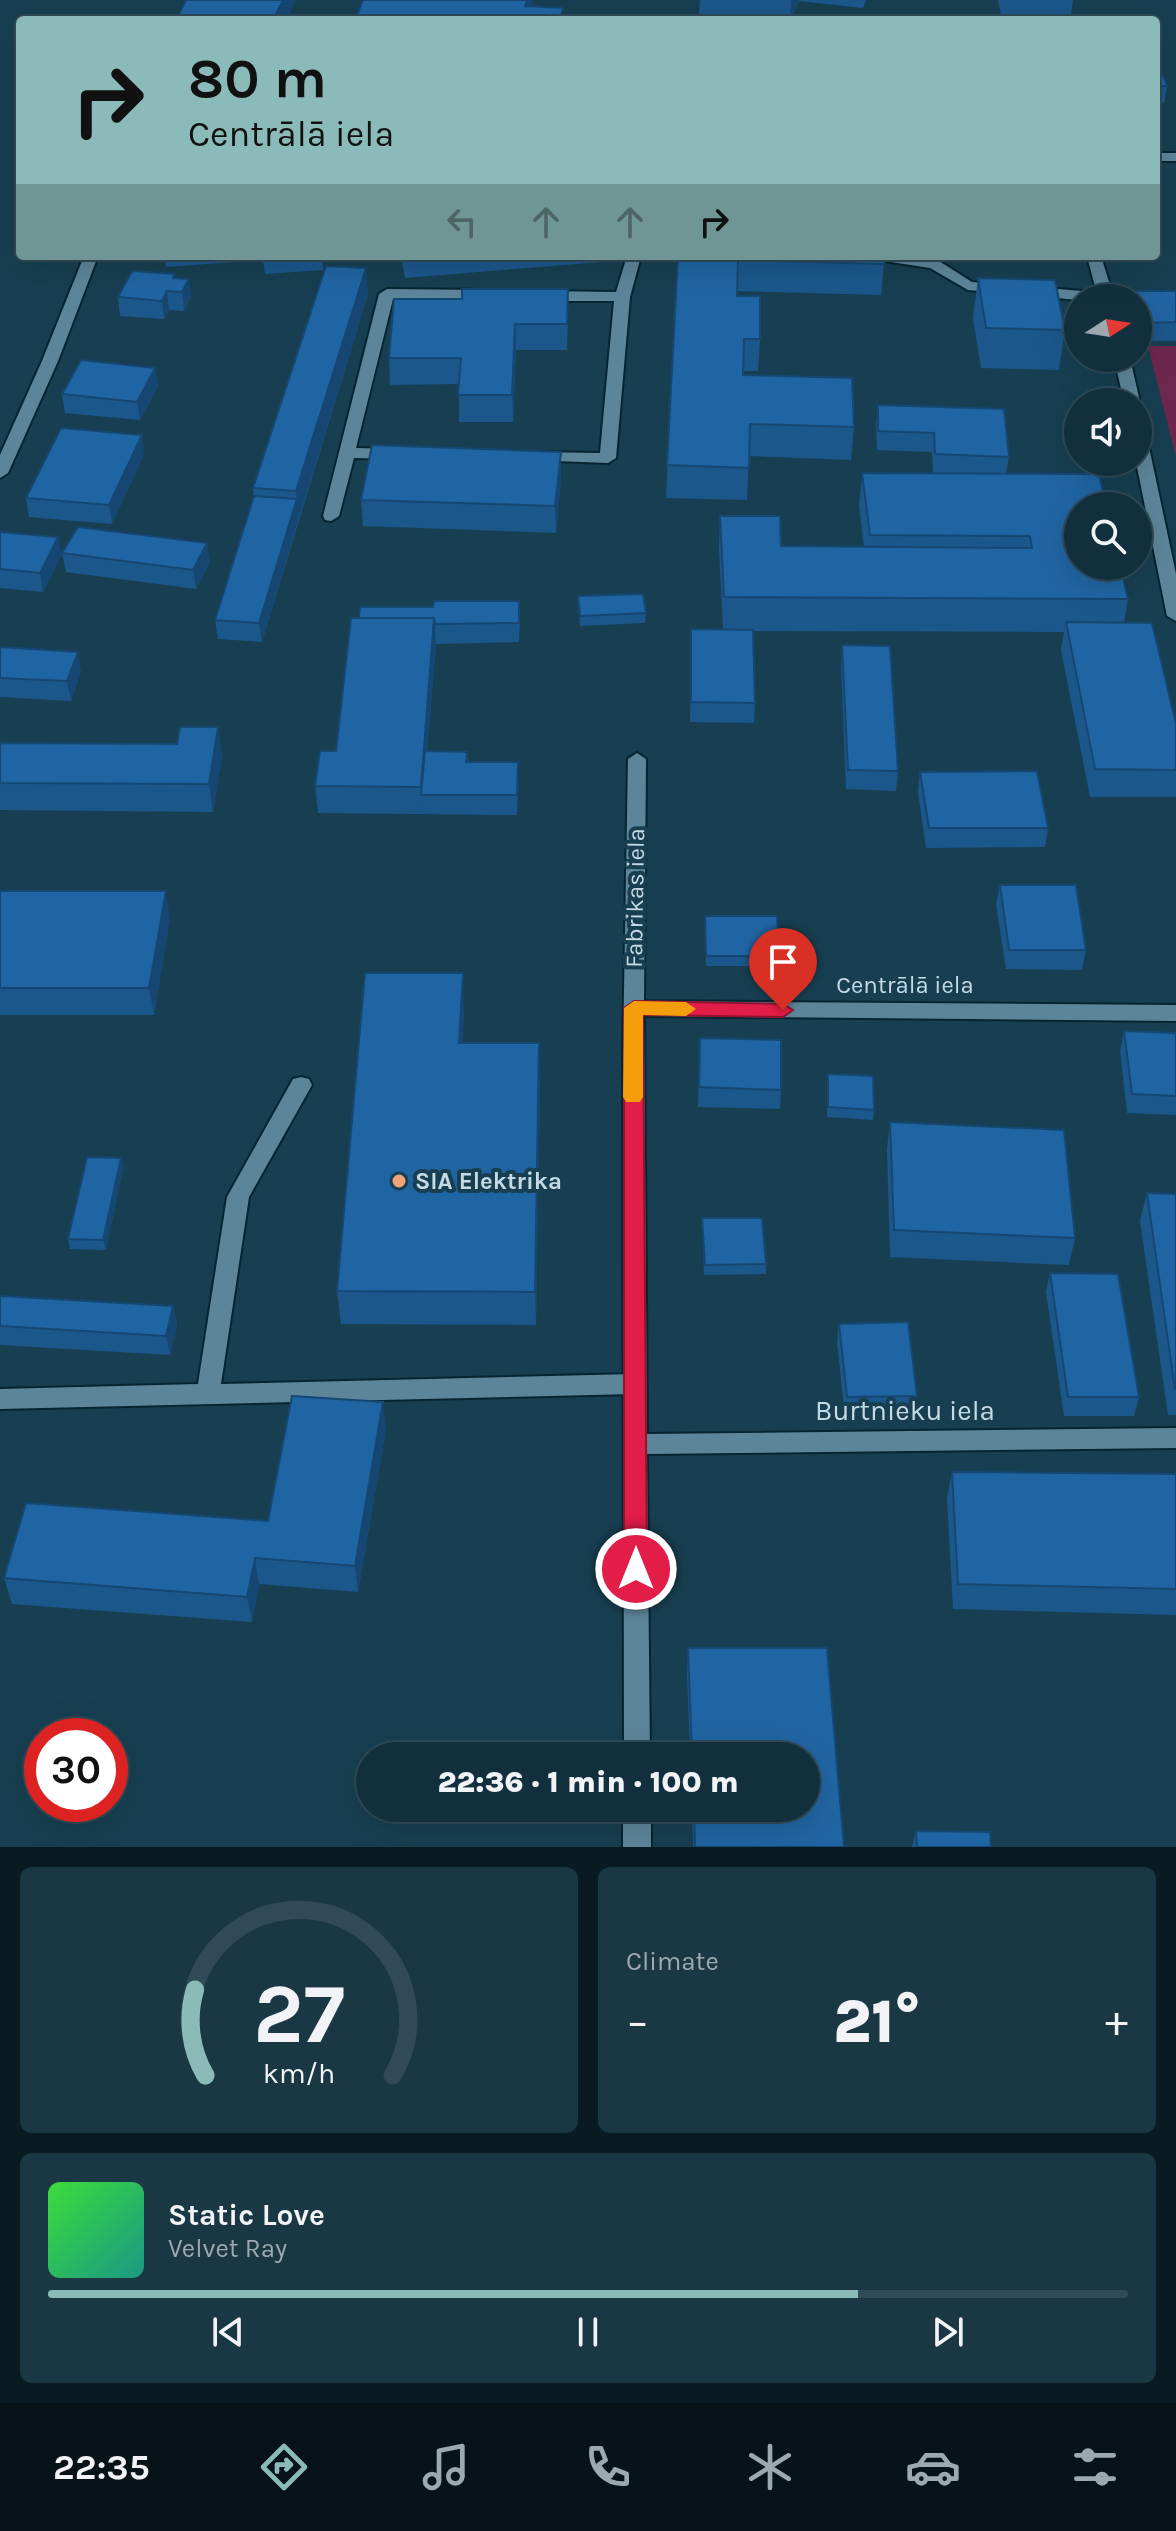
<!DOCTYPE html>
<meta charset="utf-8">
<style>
body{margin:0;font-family:Karla,sans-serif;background:#1a3744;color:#f1f3f6;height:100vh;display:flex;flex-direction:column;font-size:30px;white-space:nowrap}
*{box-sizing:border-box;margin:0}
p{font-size:26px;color:#9ca9b0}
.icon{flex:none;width:44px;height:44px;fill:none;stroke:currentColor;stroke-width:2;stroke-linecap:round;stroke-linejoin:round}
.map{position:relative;height:1847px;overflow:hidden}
.details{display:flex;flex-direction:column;gap:20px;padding:20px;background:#091a22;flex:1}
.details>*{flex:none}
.hud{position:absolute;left:16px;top:16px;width:1144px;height:244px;border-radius:8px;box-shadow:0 8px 32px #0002,0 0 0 2px #304a57;background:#8bbbb9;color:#111;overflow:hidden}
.needle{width:52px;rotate:78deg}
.tools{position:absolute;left:1064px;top:284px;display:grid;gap:16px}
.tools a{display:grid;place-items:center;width:88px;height:88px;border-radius:50%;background:#112f3d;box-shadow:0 8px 32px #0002,0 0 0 2px #304a57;font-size:40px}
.speed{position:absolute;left:24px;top:1718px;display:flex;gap:16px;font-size:40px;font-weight:700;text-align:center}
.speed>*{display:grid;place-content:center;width:104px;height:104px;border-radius:50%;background:#112f3d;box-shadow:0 8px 32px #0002,0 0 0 2px #304a57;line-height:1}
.speed .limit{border:12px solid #d22;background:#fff;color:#111}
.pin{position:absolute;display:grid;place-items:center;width:68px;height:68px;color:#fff;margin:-82px -34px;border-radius:50% 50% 50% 0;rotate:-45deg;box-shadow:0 0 8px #0007}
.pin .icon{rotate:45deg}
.me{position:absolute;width:88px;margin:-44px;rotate:0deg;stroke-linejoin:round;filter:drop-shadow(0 0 6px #0008)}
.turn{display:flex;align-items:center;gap:28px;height:168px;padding:0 40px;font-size:36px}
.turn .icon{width:104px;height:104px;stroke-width:2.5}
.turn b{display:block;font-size:56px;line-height:68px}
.lanes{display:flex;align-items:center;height:76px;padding:0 40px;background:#0003;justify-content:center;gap:40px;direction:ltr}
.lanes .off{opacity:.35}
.big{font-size:60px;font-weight:800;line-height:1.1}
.details .tile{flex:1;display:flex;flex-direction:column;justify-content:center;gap:12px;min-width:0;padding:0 28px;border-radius:12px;background:#1a3744}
.details .dial{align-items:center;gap:0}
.dial svg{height:208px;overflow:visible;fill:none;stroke:#304a57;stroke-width:7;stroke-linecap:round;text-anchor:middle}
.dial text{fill:#f1f3f6;stroke:none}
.song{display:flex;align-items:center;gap:24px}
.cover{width:96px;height:96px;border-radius:12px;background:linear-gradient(135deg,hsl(120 70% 55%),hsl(170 70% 35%))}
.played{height:8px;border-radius:4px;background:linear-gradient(90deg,#8bbbb9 75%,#304a57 75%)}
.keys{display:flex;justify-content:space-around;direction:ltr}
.heat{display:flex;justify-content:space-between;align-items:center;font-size:44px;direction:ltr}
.details .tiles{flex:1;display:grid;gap:20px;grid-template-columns:1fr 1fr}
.tile:last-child{grid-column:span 2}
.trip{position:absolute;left:356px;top:1742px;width:464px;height:80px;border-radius:40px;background:#112f3d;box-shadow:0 8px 32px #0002,0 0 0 2px #304a57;font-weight:800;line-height:80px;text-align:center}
.tab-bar{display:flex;height:128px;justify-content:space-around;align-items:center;background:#071318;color:#9ca9b0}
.tab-bar .icon{width:56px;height:56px}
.tab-bar .current{color:#8bbbb9}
.tab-bar b{font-size:36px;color:#f1f3f6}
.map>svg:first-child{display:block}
.green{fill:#6e274d}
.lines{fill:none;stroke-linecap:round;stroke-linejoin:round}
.service-casing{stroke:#062532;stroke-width:4}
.minor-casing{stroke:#062532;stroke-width:4}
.service{fill:#5d8599;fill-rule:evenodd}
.minor{fill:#5d8599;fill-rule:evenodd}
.wall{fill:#1c578c}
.shaded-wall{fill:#164772}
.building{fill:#2065a3;stroke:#164772;stroke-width:2}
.route{fill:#e11d48;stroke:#92132f;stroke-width:2}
.slow{fill:#f59e0b}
.poi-dot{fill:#efa378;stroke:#173f51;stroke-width:3}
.labels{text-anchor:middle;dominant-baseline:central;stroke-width:8;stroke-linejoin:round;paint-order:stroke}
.street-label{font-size:24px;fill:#c5dae5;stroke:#173f51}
.poi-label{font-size:24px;font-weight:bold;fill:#c5dae5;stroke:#173f51;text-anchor:start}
.near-street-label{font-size:28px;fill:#c5dae5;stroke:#173f51}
</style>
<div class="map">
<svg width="1176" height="1847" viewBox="0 0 1176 1847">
<rect width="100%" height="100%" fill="#173f51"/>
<path class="green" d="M1148,346H1176V457Z"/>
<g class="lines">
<defs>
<g id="service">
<path d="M627,256H641L630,297L616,458L608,463L528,460L526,457L534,452L600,453L614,301H542L534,296L542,291L616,292Z"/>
<path d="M871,256H909L939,261L972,282L1106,293L1114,298L1078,300L968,290L930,268L878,260Z"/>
<path d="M387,289L486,290L494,295L486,300L393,299L356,448L398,449L406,454L398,459L354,458L339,516L331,521L325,520L323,516L379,294Z"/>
<path d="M301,1077L309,1079L312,1085L249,1197L221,1384L634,1374L642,1377L646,1384L642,1391L634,1394L0,1409V1389L198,1384L227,1197L293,1079Z"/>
</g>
<g id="minor">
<rect x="1156" y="153" width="20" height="8"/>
<path d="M84,256H98L58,361L8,473L0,478V455L42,361Z"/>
<path d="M1087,256H1101L1114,298H1098Z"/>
<path d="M1114,358H1130L1140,402L1138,405V402H1124Z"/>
<path d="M1138,428L1146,433L1176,574V621L1167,616L1136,462Z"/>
<path d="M637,753L646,759L644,1001L1176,1005V1021L644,1016L647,1434L1176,1428V1448L647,1454L650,1756H624L623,1049L628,759Z"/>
<rect x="623" y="1808" width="28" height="39"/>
</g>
</defs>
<use href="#service" class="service-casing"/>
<use href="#minor" class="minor-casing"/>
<use href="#service" class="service"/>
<use href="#minor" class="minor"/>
</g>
<g class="wall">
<path d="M700,0H866L863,8L799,1L791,20H757L699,14Z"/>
<path d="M998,0H1073L1070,20H1002Z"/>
<path d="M1156,57L1167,86L1164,103H1156Z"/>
<path d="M164,256H322L323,270L265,274L263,260L166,267Z"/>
<path d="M401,256H614V261L405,278Z"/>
<path d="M678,256L884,264L881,295L737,291V296L760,339L758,371H743V375L854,427L851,460L749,456L747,500L666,498Z"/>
<path d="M176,278L191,297L184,311L169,310L164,319L120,316L118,297Z"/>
<path d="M978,278L1065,330L1059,370L981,368L973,318Z"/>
<path d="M1136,291H1176V341H1143L1138,325V298H1135Z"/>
<path d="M368,294L262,642L218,639L215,620L254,496L253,488Z"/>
<path d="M394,299L568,315L567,350H516L513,422H459V384L390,385L389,358Z"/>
<path d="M155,368L158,386L140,420L65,413L62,394Z"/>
<path d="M878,405L1009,457L1006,474L1128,599L1124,623L1176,724V797H1090L1061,650L1064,632L753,631L755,703L754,723L690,722L691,629H723L719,549L720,516L781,546L864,547L859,506L862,473H933L932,452L877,450L876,424Z"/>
<path d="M561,452V478L556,533L363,526L361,500Z"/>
<path d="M144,454L112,524L29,517L26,498Z"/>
<path d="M0,532L58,537L61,556L43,592L0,588Z"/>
<path d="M62,553L210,562L196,589L66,572Z"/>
<path d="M578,596L646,613L645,623L580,626Z"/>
<path d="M351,618L520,621L519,642L436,644L427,751L467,752L468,762H518L517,815L318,813L315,786L336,751Z"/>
<path d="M842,645L898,771L896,791L846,789L841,664Z"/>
<path d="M0,647L81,671L71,701L0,697Z"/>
<path d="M0,743L222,755L213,812L0,810Z"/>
<path d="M920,772L1048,828L1045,847L926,848L918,792Z"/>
<path d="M1000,885L1086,950L1082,970L1006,969L996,904Z"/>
<path d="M0,891L170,919L154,1015H0Z"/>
<path d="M705,916L780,956L779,966H706Z"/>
<path d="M464,1007L462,1043L540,1077L536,1325L341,1324L337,1291Z"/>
<path d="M1124,1031L1176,1033V1115L1127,1113L1120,1051Z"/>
<path d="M700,1038L781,1090L780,1109L698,1107Z"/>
<path d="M828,1074L874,1110L873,1120L827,1117Z"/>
<path d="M890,1122L1075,1238L1069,1265L890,1257L887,1149Z"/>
<path d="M121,1158L123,1168L106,1250L70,1249L68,1239Z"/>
<path d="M1147,1193L1176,1194V1415H1168L1140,1221Z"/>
<path d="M702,1218L766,1264V1274L704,1275Z"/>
<path d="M1050,1273L1139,1397L1134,1416H1064L1046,1292Z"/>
<path d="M0,1296L173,1306L177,1325L170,1355L0,1345Z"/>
<path d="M839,1324L917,1396L914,1414L845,1416L837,1343Z"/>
<path d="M386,1429L358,1592L259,1584L252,1622L12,1604L4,1578L268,1521Z"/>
<path d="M952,1472L1176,1474V1615L953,1609L947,1498Z"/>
<path d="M688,1648H827L844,1847H693L692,1808H806V1756H690L687,1674Z"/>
<path d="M916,1831L917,1847H912Z"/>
</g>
<g class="shaded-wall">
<path d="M283,0H296L287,20H273Z"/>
<path d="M527,0H533L528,20L525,6Z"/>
<path d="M791,0H799L791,20H790Z"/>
<path d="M366,268L368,294L299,518L296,491Z"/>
<path d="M189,279L191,297L184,311L182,292Z"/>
<path d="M167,291L169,310L164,319L162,301Z"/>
<path d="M515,324L516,350L513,422L512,395Z"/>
<path d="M155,368L158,386L140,420L137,402Z"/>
<path d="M142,435L144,454L112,524L109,505Z"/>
<path d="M561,452V478L556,533L555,506Z"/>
<path d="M297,499L299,518L262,642L259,623Z"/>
<path d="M58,537L61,556L43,592L40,573Z"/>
<path d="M207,543L210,562L196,589L193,570Z"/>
<path d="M434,618L436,645L424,795H421L422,814L421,787Z"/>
<path d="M78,652L81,671L71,701L67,681Z"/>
<path d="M218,727L222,755L213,812L209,784Z"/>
<path d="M518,762L519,782L517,815V795Z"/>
<path d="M166,891L170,919L154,1015L149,988Z"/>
<path d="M463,973L464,1007L461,1077L459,1043Z"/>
<path d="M539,1043L540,1077L536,1325L535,1292Z"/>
<path d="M121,1158L123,1168L106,1250L103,1240Z"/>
<path d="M173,1306L177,1325L170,1355L166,1336Z"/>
<path d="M383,1402L386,1429L358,1592L355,1566Z"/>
<path d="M255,1558L259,1584L252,1622L247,1597Z"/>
</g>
<g class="building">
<path d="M186,0H283L273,20H176Z"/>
<path d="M363,0H527L525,6L563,8L560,20H355Z"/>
<path d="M1156,57L1167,86H1156Z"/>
<path d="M678,256H884V264L738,260L737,296H760V339H744L743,375L852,378L854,427L750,424L749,468L667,465Z"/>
<path d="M326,266L366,268L296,491L253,488Z"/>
<path d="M132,271L175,274L173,278L189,279L182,292L167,291L162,301L118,297Z"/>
<path d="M978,278L1055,280L1065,330L986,328Z"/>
<path d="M462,289H568L567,324H515L512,395H458L461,358H389L394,299H462Z"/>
<path d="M1136,291H1176V322L1147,323Z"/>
<path d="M81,360L155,368L137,402L62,394Z"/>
<path d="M878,405L1004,409L1009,457L935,454L934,433L878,431Z"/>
<path d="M61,428L142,435L109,505L26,498Z"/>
<path d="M372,445L561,452L555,506L361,500Z"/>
<path d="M862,473L1099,474L1106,506H1078V566H1120L1128,599L724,597L720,516H780L781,546L1032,548L1030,536L870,535Z"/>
<path d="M254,496L297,499L259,623L215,620Z"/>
<path d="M78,527L207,543L193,570L62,553Z"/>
<path d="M0,532L58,537L40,573L0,569Z"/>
<path d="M643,594L646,613L580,616L578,596Z"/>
<path d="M434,601H519V623L435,624L434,618H359L360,607H433Z"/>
<path d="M351,618H434L421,787L315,786L320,751H336Z"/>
<path d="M1066,622L1152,623L1176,724V770L1095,769Z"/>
<path d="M691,629L753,630L755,703L691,702Z"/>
<path d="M842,645L890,646L898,771L848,770Z"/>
<path d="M0,647L78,652L67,681L0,678Z"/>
<path d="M180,727H218L209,784L0,783V743L177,744Z"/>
<path d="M425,751L467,752L466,762H518L517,795H421Z"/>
<path d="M1037,771L1048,828H929L920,772Z"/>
<path d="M1000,885H1076L1086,950H1009Z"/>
<path d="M0,891H166L149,988H0Z"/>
<path d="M705,916H777L780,956H706Z"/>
<path d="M365,973H463L459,1043H539L535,1292L337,1291Z"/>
<path d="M1124,1031L1176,1033V1096L1132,1094Z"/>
<path d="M700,1038L781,1040V1090L699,1087Z"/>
<path d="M828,1074L873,1076L874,1110L828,1107Z"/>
<path d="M890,1122L1064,1130L1075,1238L894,1230Z"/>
<path d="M87,1157L121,1158L103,1240L68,1239Z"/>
<path d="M1147,1193L1176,1194V1389H1175Z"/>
<path d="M702,1218H762L766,1264L705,1265Z"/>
<path d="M1050,1273L1118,1274L1139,1397H1068Z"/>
<path d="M0,1296L173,1306L166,1336L0,1326Z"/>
<path d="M908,1322L917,1396L847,1397L839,1324Z"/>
<path d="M292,1396L383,1402L355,1566L255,1558L247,1597L4,1578L26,1503L268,1521Z"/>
<path d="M952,1472L1176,1474V1589L958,1584Z"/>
<path d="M688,1648H827L844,1847H695L694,1808H806V1756H692Z"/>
<path d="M916,1831L990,1832L991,1847H917Z"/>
</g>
<path class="route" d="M634,1001L783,1004L793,1010L783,1017L643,1015L647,1569L644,1576L636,1579L628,1576L624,1569V1008Z"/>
<path class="slow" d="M634,1001L686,1002L696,1009L686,1016L643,1015V1097L640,1102H626L623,1097L624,1008Z"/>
<circle class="poi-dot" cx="399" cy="1181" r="8"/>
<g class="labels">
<g class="street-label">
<text transform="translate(635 898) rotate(-89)">Fabrikas iela</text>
<text x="905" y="985">Centrālā iela</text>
</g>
<g class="poi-label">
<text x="415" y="1181">SIA Elektrika</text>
</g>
<g class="near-street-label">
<text x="905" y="1410">Burtnieku iela</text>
</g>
</g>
</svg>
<div class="tools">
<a><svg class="needle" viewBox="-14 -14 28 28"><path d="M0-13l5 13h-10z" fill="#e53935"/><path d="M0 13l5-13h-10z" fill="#9ca9b0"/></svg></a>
<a><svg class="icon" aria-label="sound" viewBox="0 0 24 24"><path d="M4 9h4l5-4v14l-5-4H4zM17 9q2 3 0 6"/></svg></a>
<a><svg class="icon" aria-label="search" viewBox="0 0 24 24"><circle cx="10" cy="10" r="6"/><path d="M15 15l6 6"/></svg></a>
</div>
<div class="speed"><div class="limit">30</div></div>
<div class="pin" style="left:783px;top:1010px;background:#d93025"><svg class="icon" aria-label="arrive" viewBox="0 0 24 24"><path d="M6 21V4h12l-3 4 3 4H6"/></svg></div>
<svg class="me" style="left:636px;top:1569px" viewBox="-20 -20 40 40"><circle r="17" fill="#e11d48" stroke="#fff" stroke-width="3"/><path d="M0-11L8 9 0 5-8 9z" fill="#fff"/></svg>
<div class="trip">22:36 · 1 min · 100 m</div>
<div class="hud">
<div class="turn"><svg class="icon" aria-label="right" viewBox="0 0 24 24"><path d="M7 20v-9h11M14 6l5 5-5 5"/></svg><div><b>80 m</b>Centrālā iela</div></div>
<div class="lanes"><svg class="icon off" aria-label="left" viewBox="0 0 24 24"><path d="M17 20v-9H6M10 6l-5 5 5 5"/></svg><svg class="icon off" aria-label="ahead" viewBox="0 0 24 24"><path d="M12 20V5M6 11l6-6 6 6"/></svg><svg class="icon off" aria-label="ahead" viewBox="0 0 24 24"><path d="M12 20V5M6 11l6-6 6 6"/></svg><svg class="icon" aria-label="right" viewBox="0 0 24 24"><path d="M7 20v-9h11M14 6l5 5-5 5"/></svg></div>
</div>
</div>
<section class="details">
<div class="tiles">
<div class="tile dial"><svg viewBox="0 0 100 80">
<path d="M14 69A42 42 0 1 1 86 69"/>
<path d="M14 69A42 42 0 0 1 10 36" stroke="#8bbbb9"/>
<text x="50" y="56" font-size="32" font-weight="700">27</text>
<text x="50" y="72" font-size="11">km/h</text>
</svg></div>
<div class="tile"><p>Climate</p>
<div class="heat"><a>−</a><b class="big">21°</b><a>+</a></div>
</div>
<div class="tile">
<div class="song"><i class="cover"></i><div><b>Static Love</b><p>Velvet Ray</p></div></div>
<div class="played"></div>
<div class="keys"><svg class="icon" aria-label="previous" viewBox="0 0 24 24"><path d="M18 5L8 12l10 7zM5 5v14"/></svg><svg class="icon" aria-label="pause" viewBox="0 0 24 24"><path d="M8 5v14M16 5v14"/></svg><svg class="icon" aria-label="next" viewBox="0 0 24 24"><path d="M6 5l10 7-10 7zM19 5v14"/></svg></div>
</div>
</div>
</section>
<nav class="tab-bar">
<b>22:35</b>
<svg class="icon current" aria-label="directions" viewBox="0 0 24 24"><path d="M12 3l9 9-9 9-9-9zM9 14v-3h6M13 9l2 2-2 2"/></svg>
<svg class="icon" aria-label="music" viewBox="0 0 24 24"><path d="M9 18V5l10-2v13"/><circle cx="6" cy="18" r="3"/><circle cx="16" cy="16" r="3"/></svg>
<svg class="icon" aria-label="phone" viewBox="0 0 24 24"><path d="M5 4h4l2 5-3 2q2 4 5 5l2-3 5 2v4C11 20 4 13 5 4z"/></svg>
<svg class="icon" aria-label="climate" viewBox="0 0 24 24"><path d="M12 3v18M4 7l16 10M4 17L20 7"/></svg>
<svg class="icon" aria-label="car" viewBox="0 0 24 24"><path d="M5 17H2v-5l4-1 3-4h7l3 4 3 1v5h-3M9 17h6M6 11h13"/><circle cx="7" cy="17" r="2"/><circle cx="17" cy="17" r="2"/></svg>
<svg class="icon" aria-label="filters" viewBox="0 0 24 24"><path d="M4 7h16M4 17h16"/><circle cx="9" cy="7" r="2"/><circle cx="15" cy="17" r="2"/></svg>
</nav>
